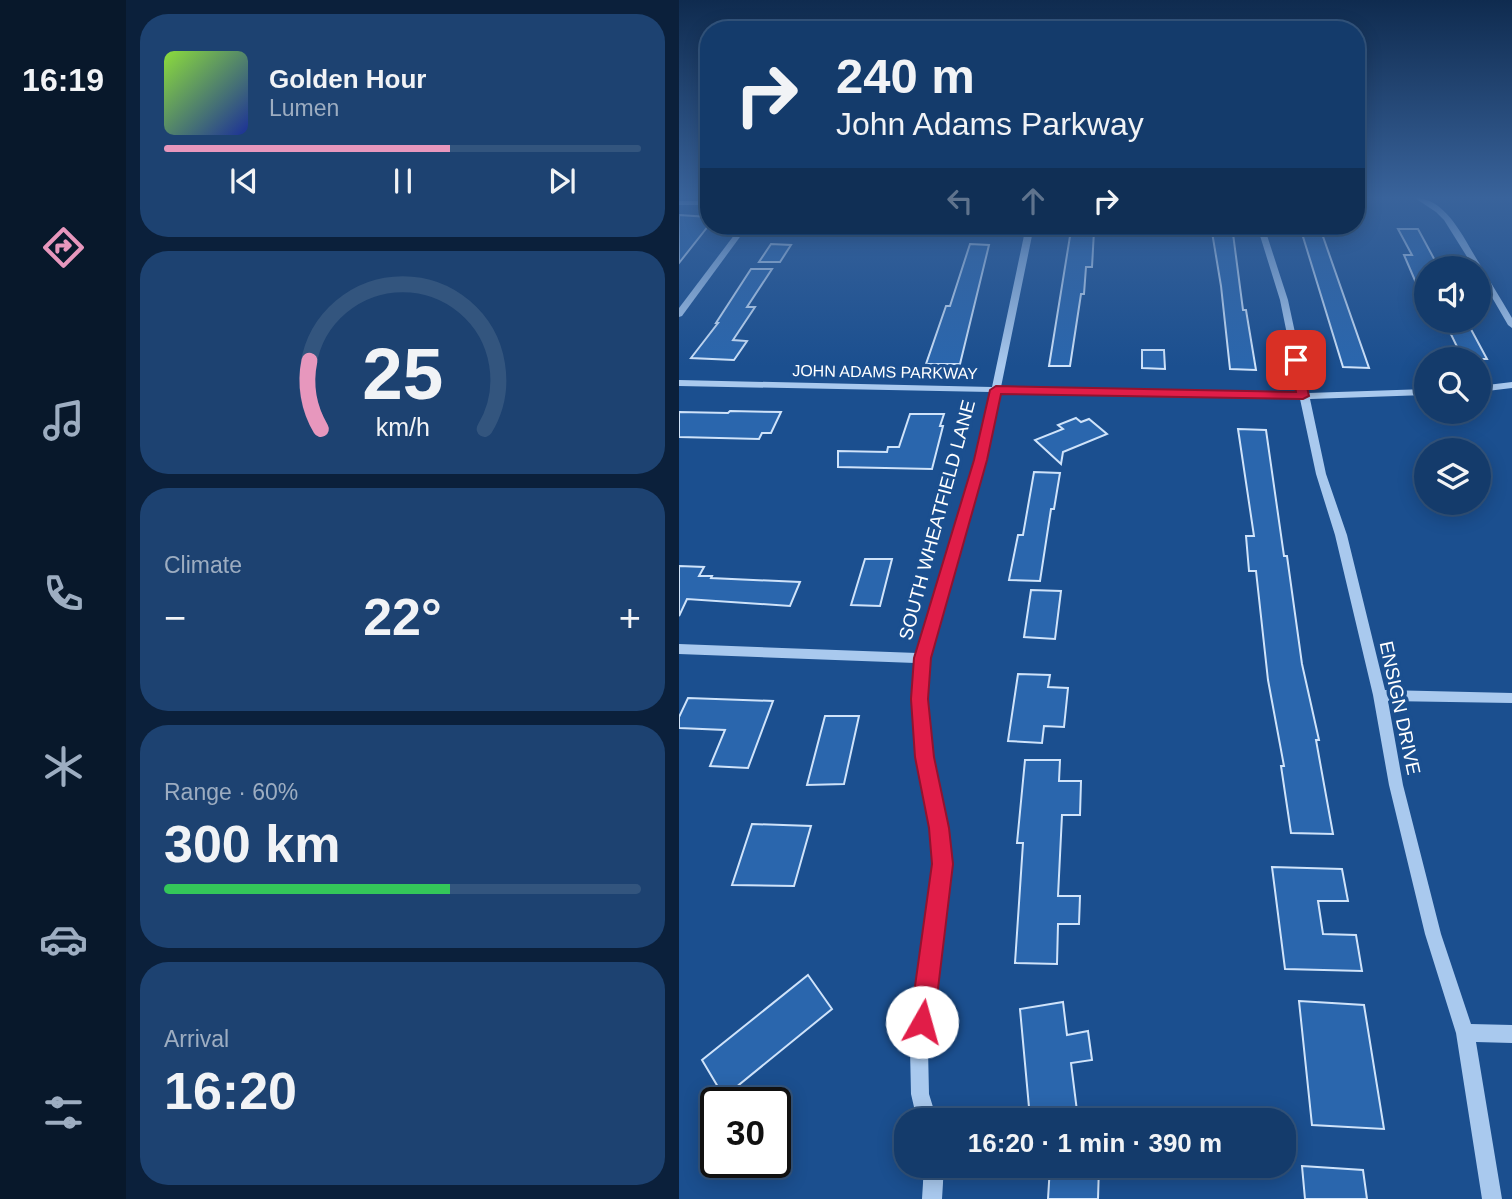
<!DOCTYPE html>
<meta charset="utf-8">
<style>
body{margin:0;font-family:Arial,sans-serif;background:#1d4271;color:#f1f3f6;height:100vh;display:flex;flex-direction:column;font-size:26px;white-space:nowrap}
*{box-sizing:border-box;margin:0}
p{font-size:23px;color:#9dadc1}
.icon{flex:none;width:38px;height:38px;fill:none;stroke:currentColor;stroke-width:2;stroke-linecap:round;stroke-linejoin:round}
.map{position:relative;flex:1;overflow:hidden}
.side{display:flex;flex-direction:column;gap:14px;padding:14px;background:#0b203b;width:553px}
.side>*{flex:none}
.guide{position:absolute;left:21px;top:21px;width:665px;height:214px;border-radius:28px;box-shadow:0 4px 18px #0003,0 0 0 2px #33557e;background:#143b6b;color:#f1f3f6;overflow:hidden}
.buttons{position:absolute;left:735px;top:256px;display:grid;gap:14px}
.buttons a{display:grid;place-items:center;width:77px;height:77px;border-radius:50%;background:#143b6b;box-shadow:0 4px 18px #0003,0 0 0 2px #33557e;font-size:35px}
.speed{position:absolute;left:21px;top:1087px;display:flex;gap:14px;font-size:35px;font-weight:700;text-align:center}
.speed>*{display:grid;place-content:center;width:91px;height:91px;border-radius:50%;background:#143b6b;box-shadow:0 4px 18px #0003,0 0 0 2px #33557e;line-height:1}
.speed .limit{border:4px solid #111;border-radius:10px;background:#fff;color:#111}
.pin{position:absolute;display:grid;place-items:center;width:60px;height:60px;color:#fff;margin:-30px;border-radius:14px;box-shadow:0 4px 10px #0006}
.me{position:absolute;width:77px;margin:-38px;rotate:7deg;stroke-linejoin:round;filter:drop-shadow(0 0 5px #0008)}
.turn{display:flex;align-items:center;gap:24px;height:147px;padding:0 21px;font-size:32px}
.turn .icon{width:91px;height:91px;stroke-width:2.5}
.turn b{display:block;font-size:49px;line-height:60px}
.lanes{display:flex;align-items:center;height:66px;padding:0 21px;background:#0003;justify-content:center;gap:35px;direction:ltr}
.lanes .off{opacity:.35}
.big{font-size:52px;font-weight:700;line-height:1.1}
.side .widget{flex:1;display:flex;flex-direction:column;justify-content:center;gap:10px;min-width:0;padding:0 24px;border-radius:28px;background:#1d4271}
.side .dial{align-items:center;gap:0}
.dial svg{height:182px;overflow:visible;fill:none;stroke:#33557e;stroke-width:7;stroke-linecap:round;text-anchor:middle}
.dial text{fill:#f1f3f6;stroke:none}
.song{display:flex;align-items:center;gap:21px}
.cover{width:84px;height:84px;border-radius:10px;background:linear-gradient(135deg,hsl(90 70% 55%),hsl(230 70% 35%))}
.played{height:7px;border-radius:4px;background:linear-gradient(90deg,#e797bd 60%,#33557e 60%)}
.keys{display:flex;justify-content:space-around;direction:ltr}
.heat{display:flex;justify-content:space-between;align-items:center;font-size:38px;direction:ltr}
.charge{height:10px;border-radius:5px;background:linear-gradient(90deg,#34c759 60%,#33557e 0)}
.trip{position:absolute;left:215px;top:1108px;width:402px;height:70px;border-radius:28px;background:#143b6b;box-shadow:0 4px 18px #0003,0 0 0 2px #33557e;font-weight:700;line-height:70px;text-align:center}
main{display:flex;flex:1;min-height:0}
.menu{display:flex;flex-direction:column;width:126px;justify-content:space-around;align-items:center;background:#08182b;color:#9dadc1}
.menu .icon{width:49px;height:49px}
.menu .current{color:#e797bd}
.menu b{font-size:32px;color:#f1f3f6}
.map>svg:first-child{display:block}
.building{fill:#2a66ad;stroke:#cfe3fa;stroke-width:2}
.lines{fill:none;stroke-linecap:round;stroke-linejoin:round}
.minor{fill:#a9c9ee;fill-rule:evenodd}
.route{fill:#e11d48;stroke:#92132f;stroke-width:2}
.labels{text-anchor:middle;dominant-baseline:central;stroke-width:7;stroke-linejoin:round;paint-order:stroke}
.far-street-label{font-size:16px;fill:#fff;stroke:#1b4f8f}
.street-label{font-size:19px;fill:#fff;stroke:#1b4f8f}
</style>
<main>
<nav class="menu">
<b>16:19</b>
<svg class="icon current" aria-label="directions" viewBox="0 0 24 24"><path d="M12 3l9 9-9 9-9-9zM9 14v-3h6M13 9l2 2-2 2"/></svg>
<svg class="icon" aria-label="music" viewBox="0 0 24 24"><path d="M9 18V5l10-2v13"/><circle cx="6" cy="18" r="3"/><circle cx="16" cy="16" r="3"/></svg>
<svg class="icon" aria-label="phone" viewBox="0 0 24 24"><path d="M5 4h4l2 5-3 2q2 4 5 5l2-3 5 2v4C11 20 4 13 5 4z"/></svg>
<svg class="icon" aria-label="climate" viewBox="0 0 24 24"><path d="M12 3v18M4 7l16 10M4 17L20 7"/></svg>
<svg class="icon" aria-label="car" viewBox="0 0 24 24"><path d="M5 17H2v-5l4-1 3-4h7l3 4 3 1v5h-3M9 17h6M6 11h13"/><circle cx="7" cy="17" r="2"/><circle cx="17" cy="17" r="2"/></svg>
<svg class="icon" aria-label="filters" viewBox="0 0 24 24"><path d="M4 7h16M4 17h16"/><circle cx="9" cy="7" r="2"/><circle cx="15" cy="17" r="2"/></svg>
</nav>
<section class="side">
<div class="widget">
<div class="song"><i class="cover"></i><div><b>Golden Hour</b><p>Lumen</p></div></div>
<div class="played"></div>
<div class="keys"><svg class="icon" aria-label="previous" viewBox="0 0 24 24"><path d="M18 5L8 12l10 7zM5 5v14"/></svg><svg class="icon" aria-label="pause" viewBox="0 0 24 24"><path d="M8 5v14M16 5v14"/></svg><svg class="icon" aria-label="next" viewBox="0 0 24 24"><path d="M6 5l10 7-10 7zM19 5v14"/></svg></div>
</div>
<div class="widget dial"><svg viewBox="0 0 100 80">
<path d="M14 69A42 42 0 1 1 86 69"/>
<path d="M14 69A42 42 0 0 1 9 39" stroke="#e797bd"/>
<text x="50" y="56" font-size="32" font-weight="700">25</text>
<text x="50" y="72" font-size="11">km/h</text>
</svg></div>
<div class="widget"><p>Climate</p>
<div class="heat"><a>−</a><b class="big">22°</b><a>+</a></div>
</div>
<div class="widget"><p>Range · 60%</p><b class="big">300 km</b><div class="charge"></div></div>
<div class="widget"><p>Arrival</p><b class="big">16:20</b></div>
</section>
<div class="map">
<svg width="833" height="1199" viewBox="0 0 833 1199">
<rect width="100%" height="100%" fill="#1b4f8f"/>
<g class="building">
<path d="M0,215L30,217V225L0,263Z"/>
<path d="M532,226H553L564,310H567L577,370L551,369L542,286Z"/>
<path d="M621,227L641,228L690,368L664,367Z"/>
<path d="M719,229H739L760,268H747V306L725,255H733Z"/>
<path d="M392,230L415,231L413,267H407L405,294H402L391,366H370Z"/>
<path d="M92,244L112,245L101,262H80Z"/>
<path d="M291,244L310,245L281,364H247L267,306H271Z"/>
<path d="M72,269H93L68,307H76L54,340L68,341L55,360L12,358L39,323H37Z"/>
<path d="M765,320H787L808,359H784Z"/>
<path d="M463,350H485L486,369L463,368Z"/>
<path d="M51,411L102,412L92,433H83L80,439L0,437V412L49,413Z"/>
<path d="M231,414H265L261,426H264L253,469L159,467V451L208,452L209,447H220Z"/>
<path d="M397,418L402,422L410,419L428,434L384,452L382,464L356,440L384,429L379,425Z"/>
<path d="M559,429L587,430L605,556H608L623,664L640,740H637L654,834L612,833L602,766H605L589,680L577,571H570L567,536H575Z"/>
<path d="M355,472L381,473L375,509H372L361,581L330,580L339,535H344Z"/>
<path d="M186,559H213L201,606L172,605Z"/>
<path d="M0,566L25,567L20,576H33L32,578L121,582L111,606L8,599L0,616Z"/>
<path d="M352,590L382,591L376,639L345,637Z"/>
<path d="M339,674L371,675L369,687L389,688L385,727L365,726L363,743L329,741Z"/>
<path d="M9,698L94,701L69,768L31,766L46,730L0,728V717Z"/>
<path d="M146,716H180L165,784L128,785Z"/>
<path d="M346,760H381L380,781H402L401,815H383L379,896H401L400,924H379L378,964L336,963L344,843H338Z"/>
<path d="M73,824L132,826L115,886L53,885Z"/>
<path d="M593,867L663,869L669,901H639L644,934L677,935L683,971L606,969Z"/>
<path d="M129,975L153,1009L45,1097L23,1060Z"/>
<path d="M620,1001L685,1005L705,1129L633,1125Z"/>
<path d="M384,1002L388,1035L409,1031L413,1060L392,1063L398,1111L351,1118L341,1009Z"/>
<path d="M371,1166H420L419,1199H369Z"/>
<path d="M623,1166L684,1170L688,1199H626Z"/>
</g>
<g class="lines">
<g class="minor">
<path d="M736,198C769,198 786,242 802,266C812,283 823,301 833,318V328L829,325L800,275V268H795L765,220L757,212Z"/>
<rect x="0" y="201" width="30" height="4"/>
<path d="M62,226H69L3,316L0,317V308Z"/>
<path d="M347,226H355L322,387L620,393L601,300L578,226H585L609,300L629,393L747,389V395L631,399L647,474L668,535L706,690L833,693V703L709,701L724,785L762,934L792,1024L833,1025V1043L797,1042L823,1199H803L777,1033L746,934L710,785L694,695L656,535L637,474L621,399L321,393L307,460L250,658L248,699L252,757L268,828L272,864L249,1049L250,1094L258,1120H238L232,1094L231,1049L256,864L252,828L238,757L234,699L236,663L0,654V644L238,653L297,460L311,392L0,386V380L313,387Z"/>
<path d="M833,382V388L800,392V386Z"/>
<path d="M245,1166H265L263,1199H243Z"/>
</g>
</g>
<linearGradient id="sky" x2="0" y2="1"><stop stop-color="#0f2b4f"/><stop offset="0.54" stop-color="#39639b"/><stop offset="1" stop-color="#39639b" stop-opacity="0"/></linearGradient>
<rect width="833" height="366" fill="url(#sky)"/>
<path class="route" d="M617,357L622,360L630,396L624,399L322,394L308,460L252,658L249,699L255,757L270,828L274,864L255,1022L251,1030L243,1034L235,1030L231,1022L253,864L250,828L236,757L232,699L235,658L295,460L311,390L317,386L617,392L611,360Z"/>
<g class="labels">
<g class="far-street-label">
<text transform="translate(206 372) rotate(1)">JOHN ADAMS PARKWAY</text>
</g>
<g class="street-label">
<text transform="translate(258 520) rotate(-75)">SOUTH WHEATFIELD LANE</text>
<text transform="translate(721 708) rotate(78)">ENSIGN DRIVE</text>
</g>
</g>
</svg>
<div class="buttons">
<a><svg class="icon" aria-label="sound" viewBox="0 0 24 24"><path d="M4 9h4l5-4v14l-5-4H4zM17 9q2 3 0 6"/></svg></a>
<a><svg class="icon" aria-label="search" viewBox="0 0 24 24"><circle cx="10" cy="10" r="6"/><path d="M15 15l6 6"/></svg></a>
<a><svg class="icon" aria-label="layers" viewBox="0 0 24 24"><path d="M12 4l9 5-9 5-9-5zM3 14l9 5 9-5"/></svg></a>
</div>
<div class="speed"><div class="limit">30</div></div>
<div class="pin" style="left:617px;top:360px;background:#d93025"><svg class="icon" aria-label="arrive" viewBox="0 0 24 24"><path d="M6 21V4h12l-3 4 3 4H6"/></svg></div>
<svg class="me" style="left:243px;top:1022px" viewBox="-20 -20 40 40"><circle r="19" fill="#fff"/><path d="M0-13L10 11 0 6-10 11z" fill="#e11d48"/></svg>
<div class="trip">16:20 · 1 min · 390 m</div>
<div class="guide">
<div class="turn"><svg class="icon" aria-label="right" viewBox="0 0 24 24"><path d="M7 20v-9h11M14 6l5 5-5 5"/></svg><div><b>240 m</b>John Adams Parkway</div></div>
<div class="lanes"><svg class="icon off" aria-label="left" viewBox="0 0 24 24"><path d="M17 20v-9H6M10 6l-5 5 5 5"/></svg><svg class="icon off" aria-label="ahead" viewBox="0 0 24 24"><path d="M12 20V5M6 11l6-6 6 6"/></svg><svg class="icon" aria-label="right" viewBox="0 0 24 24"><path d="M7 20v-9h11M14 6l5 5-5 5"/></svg></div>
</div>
</div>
</main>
